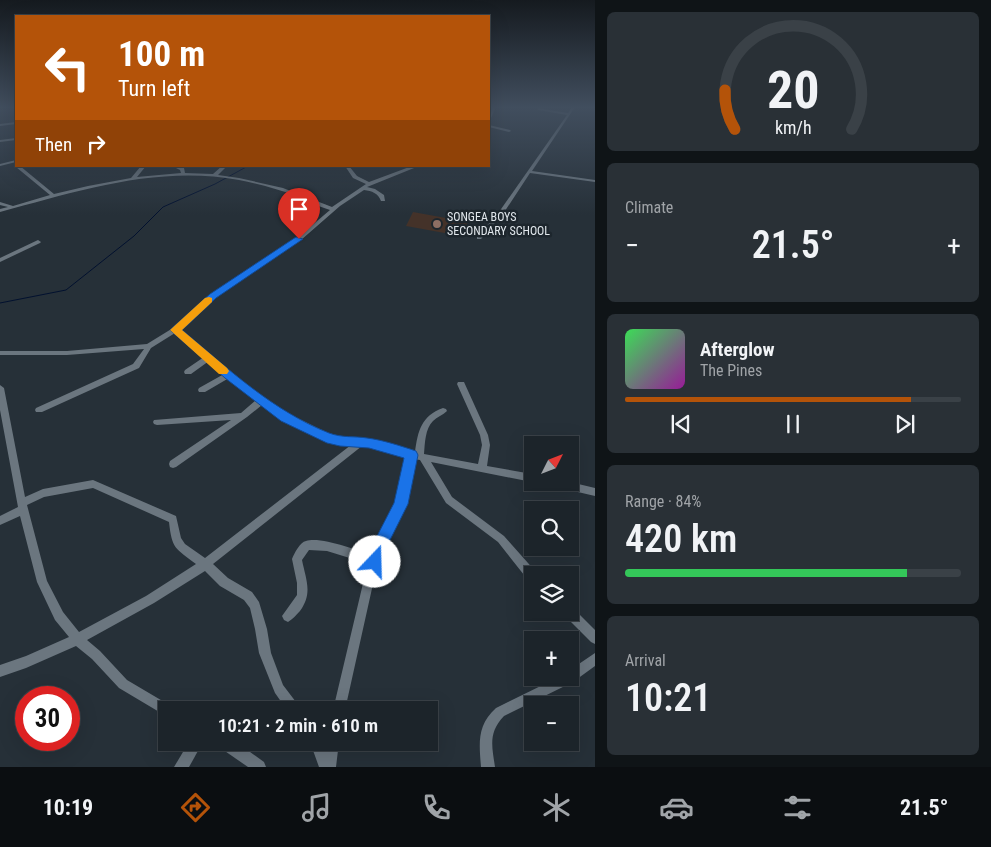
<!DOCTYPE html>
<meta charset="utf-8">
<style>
body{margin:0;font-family:"Roboto Condensed",sans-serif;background:#293036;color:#f1f3f6;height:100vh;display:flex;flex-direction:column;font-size:19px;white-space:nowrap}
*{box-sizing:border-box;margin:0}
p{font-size:16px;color:#a0a4a8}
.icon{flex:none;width:28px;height:28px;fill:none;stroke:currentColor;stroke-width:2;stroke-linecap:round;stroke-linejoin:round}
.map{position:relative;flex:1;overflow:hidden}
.panel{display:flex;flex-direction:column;gap:12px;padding:12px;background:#0f1417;width:396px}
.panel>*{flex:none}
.hud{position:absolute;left:15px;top:15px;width:475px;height:152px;border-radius:0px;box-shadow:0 5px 20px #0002,0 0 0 1px #3a4147;background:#b45309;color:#fff;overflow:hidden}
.needle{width:32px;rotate:48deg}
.buttons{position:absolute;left:524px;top:436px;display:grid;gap:10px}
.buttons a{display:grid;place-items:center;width:55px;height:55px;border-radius:0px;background:#1c242a;box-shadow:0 5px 20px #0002,0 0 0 1px #3a4147;font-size:25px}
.speed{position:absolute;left:15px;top:686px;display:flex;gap:10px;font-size:25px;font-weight:700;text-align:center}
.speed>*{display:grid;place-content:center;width:65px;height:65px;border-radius:50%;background:#1c242a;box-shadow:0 5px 20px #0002,0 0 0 1px #3a4147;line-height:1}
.speed .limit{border:8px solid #d22;background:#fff;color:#111}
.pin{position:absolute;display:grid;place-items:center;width:42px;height:42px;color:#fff;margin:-51px -21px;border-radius:50% 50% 50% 0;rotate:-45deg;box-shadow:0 0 5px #0007}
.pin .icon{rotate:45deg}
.me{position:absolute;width:55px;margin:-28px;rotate:21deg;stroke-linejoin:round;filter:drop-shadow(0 0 4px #0008)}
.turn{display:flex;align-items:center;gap:18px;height:105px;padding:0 20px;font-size:22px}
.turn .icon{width:65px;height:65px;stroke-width:2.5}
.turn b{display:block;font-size:35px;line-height:42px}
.then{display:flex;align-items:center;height:48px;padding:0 20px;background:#0003;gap:10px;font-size:19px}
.big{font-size:38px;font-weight:600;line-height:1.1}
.panel .card{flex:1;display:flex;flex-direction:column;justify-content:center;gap:8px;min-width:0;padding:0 18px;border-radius:8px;background:#293036}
.panel .dial{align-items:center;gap:0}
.dial svg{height:130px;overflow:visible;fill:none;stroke:#3a4147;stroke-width:7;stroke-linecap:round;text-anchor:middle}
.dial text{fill:#f1f3f6;stroke:none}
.song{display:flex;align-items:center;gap:15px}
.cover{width:60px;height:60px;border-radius:8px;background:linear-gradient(135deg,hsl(130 70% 55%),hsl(300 70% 35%))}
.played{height:5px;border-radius:2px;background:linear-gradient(90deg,#b45309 85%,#3a4147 85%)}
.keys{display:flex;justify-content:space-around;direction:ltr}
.heat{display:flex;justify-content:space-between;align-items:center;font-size:28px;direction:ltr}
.charge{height:8px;border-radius:4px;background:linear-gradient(90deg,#34c759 84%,#3a4147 0)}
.trip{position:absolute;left:158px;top:701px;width:280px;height:50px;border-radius:0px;background:#1c242a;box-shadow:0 5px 20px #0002,0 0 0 1px #3a4147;font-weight:600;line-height:50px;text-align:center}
.menu{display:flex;height:80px;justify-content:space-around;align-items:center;background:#0b0e11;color:#a0a4a8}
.menu .icon{width:35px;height:35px}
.menu .active{color:#b45309}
.menu b{font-size:22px;color:#f1f3f6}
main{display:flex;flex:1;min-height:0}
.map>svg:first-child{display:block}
.education{fill:#443229}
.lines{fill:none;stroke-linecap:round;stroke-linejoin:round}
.stream{stroke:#02112f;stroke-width:1}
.minor{fill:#6b767f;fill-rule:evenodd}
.route{fill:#1a73e8;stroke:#114b97}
.slow{fill:#f59e0b}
.education-dot{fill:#8d6e63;stroke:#1d262d;stroke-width:2}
.labels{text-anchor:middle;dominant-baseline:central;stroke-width:5;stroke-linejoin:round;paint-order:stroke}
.far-poi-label{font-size:12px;fill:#e1e7ec;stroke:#1d262d;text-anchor:start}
</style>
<main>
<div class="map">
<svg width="595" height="767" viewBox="0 0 595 767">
<rect width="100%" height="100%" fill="#263038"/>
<path class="education" d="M413,212L468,222L461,236L406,226Z"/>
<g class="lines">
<path class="stream" d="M0,303L66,290L134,236L163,207L215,184L248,166"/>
<g class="minor">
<path d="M493,107H496L491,118L489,119V115Z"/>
<path d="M572,107H575L532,171L595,180V182L530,173L503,214L481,239H477V237L499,212L567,115L538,110L537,108L568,113Z"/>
<path d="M16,122V124L0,126V124Z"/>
<path d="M489,125L510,130L511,131L509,132L489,127Z"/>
<path d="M16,138V140L0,142V140Z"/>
<path d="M16,160V162L0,166V164Z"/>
<path d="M16,165V166H20L54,194L88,186L131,178L141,166H146L137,177L181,173L180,170L172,166H179L184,168L185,173L213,174L222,166H227L218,175L239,178L283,188L332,207L366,184L353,178L345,166H349L357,176L369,182L412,166H419L367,187L375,189L384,195L385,201H381C378,193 372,191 364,190L340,206L301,240L215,297L179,330L275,407L330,434L340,438L369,440L415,452C418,431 421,416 443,408L446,409L447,411C443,415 437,417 433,421C425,429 425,443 424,454L478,464L482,445L480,435L457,384L458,382H464L488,435L490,445L487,466L532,474V482L431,462L452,497L504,536L536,572L537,575H532V581L528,580L498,542L446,503L420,460L414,459L406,504L385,546L375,575L345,710H333L365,575L369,564L327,551L309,550L302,560C306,580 313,593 300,611C296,615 293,619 288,622L284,620L282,616L297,595V583L292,559C294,554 300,542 306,541C320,536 357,550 372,555L376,542L396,503L406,457L369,446H362L213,564L228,578L252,592L259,602L267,629L271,653L283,685L299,706L301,710H287L275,693L259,653L255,629L250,608L244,600L220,586L205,571L154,603L87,640L100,651L127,680L171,706L173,710H166V716L119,688L92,659L76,646L26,668L0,677V665L26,656L69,637L55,620L37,582L20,516L0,525V516L18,507L0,410V385L4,388L25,497L43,489L93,480L176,516L181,538L185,544L205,558L351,445C322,443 295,424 269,411L262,405L247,417L176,467L173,468L170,467L169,464L170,461L231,420L157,425L154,424L153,422L154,420L241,413L256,400L229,378L205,392H199L198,390L199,388L224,374L209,361L191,374H185L184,372L185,370L204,357L175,333L151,348L139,368L42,412H36L35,410L36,408L133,364L144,349L67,355H0V351H67L147,344L173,328L211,295L297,238L330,210C317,206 306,200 294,195C277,189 258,184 239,180C157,165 79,191 0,212V209L8,207L0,205V202L13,206L50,195L16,167ZM93,488L169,522C172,549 175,548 196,564L146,596L79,632L63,612L47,581L27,505L44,497Z"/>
<path d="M38,240L41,242L40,243L0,262V258Z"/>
<path d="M548,482H570L595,488V496L552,486L549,485Z"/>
<path d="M570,607L573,608L595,630V644L591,642L565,616L564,612H570Z"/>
<path d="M595,653V666L573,682L504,716C488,733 492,746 495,767H481C479,743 477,725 496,708L557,678H570V670Z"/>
<path d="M189,742H203L189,767H174Z"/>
<path d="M218,742H236L264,762L266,767H248L219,747Z"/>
<path d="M310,742H323L325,749L326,742H339L336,767H319Z"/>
</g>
</g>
<linearGradient id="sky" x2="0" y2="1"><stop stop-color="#151a1f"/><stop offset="0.5" stop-color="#414e5e"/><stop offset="1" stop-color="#414e5e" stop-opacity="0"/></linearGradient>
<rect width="595" height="215" fill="url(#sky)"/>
<path class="route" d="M296,237L303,239L216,298L182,330C227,368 273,411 329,433C342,438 355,436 367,438C383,440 401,446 416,451L418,455L408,504L387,546L380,567L375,569L369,567L367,562L375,540L394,503L404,458L369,448L340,446L327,443L281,421L225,378L170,330L210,294Z"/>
<path class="slow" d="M209,297L212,298V302L182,330L227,368L229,371L227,374H219L170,330L205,298Z"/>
<circle class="education-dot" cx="437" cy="224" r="5"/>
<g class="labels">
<g class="far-poi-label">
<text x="447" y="217">SONGEA BOYS<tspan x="447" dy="14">SECONDARY SCHOOL</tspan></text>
</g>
</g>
</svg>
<div class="buttons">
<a><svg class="needle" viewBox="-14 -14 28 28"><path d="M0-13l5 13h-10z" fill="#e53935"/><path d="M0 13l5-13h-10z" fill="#a0a4a8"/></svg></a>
<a><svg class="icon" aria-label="search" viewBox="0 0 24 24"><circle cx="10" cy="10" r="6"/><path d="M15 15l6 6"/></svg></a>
<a><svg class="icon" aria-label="layers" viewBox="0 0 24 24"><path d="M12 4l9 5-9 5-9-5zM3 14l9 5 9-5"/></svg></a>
<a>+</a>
<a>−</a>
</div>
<div class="speed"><div class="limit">30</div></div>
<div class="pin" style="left:299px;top:239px;background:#d93025"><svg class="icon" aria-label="arrive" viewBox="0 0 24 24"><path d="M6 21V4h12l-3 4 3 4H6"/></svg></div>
<svg class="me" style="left:375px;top:562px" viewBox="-20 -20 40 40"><circle r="19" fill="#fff"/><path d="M0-13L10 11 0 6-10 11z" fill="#1a73e8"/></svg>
<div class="trip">10:21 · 2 min · 610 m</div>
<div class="hud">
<div class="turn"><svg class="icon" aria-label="left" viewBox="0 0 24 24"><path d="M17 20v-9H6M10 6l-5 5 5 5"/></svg><div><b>100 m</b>Turn left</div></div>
<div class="then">Then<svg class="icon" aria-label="right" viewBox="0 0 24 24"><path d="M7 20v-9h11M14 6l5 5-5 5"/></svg></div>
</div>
</div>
<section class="panel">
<div class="card dial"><svg viewBox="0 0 100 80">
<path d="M14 69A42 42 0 1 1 86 69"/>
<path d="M14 69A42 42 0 0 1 8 45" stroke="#b45309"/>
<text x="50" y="56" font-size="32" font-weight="700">20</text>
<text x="50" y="72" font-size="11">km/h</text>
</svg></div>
<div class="card"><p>Climate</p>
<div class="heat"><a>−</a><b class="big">21.5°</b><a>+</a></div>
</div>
<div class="card">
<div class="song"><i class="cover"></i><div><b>Afterglow</b><p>The Pines</p></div></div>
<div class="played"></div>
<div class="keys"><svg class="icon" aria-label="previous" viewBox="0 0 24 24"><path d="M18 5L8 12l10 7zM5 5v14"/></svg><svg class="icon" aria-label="pause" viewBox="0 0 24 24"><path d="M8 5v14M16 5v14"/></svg><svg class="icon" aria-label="next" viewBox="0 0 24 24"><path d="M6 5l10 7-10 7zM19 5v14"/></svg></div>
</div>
<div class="card"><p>Range · 84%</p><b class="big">420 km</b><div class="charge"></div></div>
<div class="card"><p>Arrival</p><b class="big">10:21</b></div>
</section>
</main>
<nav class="menu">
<b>10:19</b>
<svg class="icon active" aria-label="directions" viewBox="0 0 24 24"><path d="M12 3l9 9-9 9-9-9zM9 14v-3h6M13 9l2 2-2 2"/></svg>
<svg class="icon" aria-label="music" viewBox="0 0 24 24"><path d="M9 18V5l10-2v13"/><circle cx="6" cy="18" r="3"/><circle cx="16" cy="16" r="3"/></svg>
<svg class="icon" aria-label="phone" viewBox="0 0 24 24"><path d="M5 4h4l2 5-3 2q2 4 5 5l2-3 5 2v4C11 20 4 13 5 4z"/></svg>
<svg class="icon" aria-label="climate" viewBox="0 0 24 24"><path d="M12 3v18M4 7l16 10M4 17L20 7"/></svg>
<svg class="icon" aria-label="car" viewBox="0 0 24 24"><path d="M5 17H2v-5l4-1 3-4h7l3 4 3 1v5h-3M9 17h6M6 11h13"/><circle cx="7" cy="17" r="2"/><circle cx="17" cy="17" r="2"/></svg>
<svg class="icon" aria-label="filters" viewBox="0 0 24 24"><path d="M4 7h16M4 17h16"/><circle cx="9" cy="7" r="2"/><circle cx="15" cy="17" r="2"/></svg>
<b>21.5°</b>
</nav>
